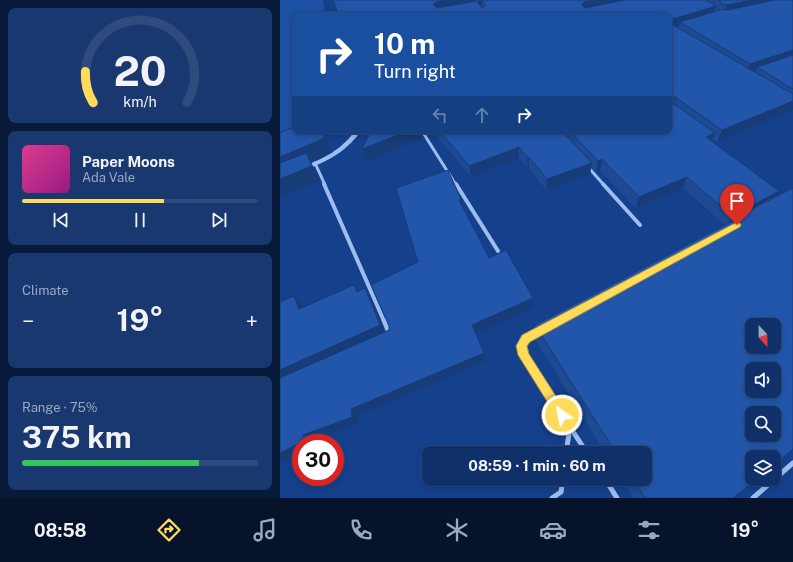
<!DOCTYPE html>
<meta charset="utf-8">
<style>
body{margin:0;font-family:"Public Sans",sans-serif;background:#18386f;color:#f1f3f6;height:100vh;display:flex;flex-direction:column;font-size:15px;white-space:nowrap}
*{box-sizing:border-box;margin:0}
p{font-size:13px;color:#9ba9c0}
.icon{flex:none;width:22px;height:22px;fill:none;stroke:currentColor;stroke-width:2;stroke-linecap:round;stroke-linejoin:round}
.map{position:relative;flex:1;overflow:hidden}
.side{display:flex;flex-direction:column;gap:8px;padding:8px;background:#081a3a;width:280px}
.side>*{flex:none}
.banner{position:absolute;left:12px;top:12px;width:380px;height:122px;border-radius:8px;box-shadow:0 2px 6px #0003,0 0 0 1px #2f4b7d;background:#1a4fa0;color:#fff;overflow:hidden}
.needle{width:26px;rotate:158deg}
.fabs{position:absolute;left:465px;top:318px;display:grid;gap:8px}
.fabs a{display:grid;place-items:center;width:36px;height:36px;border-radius:8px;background:#0f3069;box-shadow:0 2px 6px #0003,0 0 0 1px #2f4b7d;font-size:20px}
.speed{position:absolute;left:12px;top:434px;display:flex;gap:8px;font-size:20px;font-weight:700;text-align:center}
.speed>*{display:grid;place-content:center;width:52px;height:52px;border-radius:50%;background:#0f3069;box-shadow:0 2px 6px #0003,0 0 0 1px #2f4b7d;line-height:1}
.speed .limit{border:6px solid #d22;background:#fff;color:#111}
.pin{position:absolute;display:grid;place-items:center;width:34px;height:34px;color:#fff;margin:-41px -17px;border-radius:50% 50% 50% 0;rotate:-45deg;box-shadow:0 0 4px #0007}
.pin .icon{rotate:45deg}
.me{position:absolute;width:44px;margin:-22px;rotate:327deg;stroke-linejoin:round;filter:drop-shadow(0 0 3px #0008)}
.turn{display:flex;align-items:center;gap:14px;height:84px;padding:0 16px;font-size:18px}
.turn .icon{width:52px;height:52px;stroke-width:2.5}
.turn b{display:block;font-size:28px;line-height:34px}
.lanes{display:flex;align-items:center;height:38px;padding:0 16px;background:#0003;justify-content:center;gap:20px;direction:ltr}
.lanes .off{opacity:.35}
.big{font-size:30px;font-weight:700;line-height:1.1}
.side .tile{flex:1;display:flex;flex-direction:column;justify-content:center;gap:6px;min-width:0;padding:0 14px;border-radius:8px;background:#18386f}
.side .dial{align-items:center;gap:0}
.dial svg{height:104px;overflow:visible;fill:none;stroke:#2f4b7d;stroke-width:7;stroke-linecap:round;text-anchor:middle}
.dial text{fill:#f1f3f6;stroke:none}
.song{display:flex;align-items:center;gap:12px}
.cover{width:48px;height:48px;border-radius:6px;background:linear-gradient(135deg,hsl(330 70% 55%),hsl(310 70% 35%))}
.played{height:4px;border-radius:2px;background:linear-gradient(90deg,#ffdb5c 60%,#2f4b7d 60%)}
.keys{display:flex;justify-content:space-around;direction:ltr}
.heat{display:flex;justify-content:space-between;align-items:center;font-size:22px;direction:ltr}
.charge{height:6px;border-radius:3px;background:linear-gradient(90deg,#34c759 75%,#2f4b7d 0)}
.trip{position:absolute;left:142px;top:446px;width:230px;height:40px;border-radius:8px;background:#0f3069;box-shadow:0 2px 6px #0003,0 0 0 1px #2f4b7d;font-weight:700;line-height:40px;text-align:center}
.tabs{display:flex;height:64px;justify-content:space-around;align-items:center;background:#06132a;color:#9ba9c0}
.tabs .icon{width:28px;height:28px}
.tabs .active{color:#ffdb5c}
.tabs b{font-size:18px;color:#f1f3f6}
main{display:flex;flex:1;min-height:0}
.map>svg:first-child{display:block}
.green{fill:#1c51a6}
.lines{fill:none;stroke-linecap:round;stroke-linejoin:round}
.minor-far2{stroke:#9dbdf0;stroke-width:3}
.minor-far1{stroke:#9dbdf0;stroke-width:4}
.minor{stroke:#9dbdf0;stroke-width:5}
.tertiary{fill:#9dbdf0;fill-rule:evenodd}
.wall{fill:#1d4a93}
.shaded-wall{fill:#183c78}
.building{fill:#2256ab;stroke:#183c78;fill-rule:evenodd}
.route{fill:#ffdb5c;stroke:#a68e3c}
</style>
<main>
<section class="side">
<div class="tile dial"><svg viewBox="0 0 100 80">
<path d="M14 69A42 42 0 1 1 86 69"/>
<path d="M14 69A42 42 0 0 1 8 45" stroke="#ffdb5c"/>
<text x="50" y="56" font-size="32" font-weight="700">20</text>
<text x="50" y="72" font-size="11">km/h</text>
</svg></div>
<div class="tile">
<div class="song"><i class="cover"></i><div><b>Paper Moons</b><p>Ada Vale</p></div></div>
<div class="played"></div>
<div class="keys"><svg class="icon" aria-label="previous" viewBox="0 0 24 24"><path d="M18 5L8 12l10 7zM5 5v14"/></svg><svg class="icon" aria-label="pause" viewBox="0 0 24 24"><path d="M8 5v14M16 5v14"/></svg><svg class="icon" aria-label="next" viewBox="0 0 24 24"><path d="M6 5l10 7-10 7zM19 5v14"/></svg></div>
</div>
<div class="tile"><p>Climate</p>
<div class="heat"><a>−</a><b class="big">19°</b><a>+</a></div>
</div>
<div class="tile"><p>Range · 75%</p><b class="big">375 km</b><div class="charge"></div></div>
</section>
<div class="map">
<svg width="513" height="498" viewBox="0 0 513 498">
<rect width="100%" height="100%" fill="#14408c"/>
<path class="green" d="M0,0H43L45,15H15V131L0,143Z"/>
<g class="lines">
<g class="minor-far2">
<path d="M142,131L176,185"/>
<path d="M35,163L45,185"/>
<path d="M308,167L324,185"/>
</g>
<g class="minor-far1">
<path d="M44,184L104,321"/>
<path d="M176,184L218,251"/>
<path d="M323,184L360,225"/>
</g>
<g class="minor">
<path d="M104,320L110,335"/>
<path d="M259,331C246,338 241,339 243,355L307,453"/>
<path d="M286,453L290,427"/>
<path d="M325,479L337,498"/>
<path d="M272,498L281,492L283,479"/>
<path d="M473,498L513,463"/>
</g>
<path class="tertiary" d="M75,131H81C69,148 55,157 37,165C32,167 27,170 22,169V167C44,158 60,151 75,131Z"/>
</g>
<path class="wall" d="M194,0H513V110L437,142L433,139L432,141L499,191L494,198L453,498H353L342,479H365V453H325L255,339V325L445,225L403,188L356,208L320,171L316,172L311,167L310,174L266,190L249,168H248L239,158L191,177L154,133L148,135L145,131H389L58,15L195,1Z"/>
<g class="shaded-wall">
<path d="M170,0H192L193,6L158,12L153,5L156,2Z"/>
<path d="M198,0H232H202V5H199Z"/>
<path d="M316,0H345L301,15L302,5L304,2Z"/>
<path d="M472,0H513L444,15L447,5Z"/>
<path d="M436,6L432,16L400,22L399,26L390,29V21L393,19Z"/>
<path d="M513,50V59L477,67L475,72L465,75L470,64Z"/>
<path d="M394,96L391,108L390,97Z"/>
<path d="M513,101V110L437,142L442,130Z"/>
<path d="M128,131H141L143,138L87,161L82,149Z"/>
<path d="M147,131H154V133L148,135Z"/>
<path d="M435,133L430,144L426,137Z"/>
<path d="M45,138L53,152L31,162L40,181L0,197V157Z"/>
<path d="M239,147V158L191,177L189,166Z"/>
<path d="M247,157H249V168H248Z"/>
<path d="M322,159L320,171L316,172L318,161Z"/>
<path d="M312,163L310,174L266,190L267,179Z"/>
<path d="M407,177L403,188L356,208L359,197Z"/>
<path d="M499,191L491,203L462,214L459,220L446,227L452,216Z"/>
<path d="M181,199L183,209L179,200Z"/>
<path d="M85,288L91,298L100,319L106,334L0,382V370Z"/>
<path d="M14,296L23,305L28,318L19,309Z"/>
<path d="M253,298V308L195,334L192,325Z"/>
<path d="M204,353L206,361L78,415L79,423L33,441L34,443H21L23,435L71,409Z"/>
<path d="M21,443V453L0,464V453Z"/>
</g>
<g class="building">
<path d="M53,0H170L156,2L153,5L157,8L196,1L202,8L205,5L202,0H316L304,2L302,5L305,8L345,0H426L436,6L393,19L390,21L391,25H393L513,94V101L442,130L394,96L390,97V101L435,133L426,137L499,191L452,216L407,177L359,197L322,159L318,161L290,131H389V15H59Z"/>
<path d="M438,0H472L447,5L442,4L441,2Z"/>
<path d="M495,0H513V50L470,64L400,22L440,10H448Z"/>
<path d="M513,55V89L477,67Z"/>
<path d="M15,127V131H40L45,138L0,157V132Z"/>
<path d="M91,131H128L82,149Z"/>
<path d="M160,131H282L312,163L267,179L249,157H247L239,147L189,166Z"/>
<path d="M26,153L32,166L0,179V163Z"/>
<path d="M168,170L181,199L179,200L209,258L226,250L253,298L192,325L204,353L71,409L72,417L23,435L24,441L0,453V378L109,330V326L91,285L138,262L116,188Z"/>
<path d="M513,188V449L494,465V457H472V479H477L453,498H365L353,479H365V453H336L255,325L464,215L462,214ZM472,325H494V347H472ZM472,369H494V391H472ZM472,413H494V435H472Z"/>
<path d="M74,285L77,292L85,288L94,310L100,325L0,370V302L14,296L19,309Z"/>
</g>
<path class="route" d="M457,222L460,223L461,225L460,227L250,342L247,346L249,354L288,415L287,419L282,421L278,419L238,355L236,346L242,335Z"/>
</svg>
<div class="fabs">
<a><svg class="needle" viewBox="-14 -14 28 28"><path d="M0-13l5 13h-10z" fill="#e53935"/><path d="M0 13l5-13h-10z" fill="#9ba9c0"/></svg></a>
<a><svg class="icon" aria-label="sound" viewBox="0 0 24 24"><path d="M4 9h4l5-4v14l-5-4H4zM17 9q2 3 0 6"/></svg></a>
<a><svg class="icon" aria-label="search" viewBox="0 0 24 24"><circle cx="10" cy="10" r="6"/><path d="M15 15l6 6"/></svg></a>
<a><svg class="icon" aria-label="layers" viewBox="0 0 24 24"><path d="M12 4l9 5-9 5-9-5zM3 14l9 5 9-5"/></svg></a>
</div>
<div class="speed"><div class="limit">30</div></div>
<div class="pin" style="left:457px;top:225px;background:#d93025"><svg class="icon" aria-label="arrive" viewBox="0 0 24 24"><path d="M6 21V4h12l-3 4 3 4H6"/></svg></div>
<svg class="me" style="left:282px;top:415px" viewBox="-20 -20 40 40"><circle r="17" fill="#ffdb5c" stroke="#fff" stroke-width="3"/><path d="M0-11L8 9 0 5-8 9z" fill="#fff"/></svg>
<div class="trip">08:59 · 1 min · 60 m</div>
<div class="banner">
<div class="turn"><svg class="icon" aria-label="right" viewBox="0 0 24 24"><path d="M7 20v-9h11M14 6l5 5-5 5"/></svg><div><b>10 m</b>Turn right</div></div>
<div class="lanes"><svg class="icon off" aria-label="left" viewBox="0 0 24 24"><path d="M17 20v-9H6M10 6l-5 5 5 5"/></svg><svg class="icon off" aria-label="ahead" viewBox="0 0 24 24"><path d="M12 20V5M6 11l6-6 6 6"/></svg><svg class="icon" aria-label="right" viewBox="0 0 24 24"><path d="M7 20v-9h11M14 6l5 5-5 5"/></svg></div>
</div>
</div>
</main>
<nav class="tabs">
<b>08:58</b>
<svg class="icon active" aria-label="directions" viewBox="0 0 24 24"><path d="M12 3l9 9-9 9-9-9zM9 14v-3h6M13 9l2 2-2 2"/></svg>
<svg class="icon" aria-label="music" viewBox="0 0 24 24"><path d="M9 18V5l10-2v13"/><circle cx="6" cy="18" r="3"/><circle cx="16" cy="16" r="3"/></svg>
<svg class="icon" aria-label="phone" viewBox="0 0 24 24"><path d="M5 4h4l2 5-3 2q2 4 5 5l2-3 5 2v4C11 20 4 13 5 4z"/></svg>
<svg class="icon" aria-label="climate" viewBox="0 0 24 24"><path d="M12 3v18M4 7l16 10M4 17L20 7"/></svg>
<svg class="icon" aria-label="car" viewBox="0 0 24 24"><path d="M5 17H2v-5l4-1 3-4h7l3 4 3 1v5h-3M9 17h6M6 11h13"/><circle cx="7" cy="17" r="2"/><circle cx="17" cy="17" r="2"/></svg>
<svg class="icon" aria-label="filters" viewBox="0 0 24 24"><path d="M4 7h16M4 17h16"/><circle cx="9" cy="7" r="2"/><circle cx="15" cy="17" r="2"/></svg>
<b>19°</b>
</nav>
